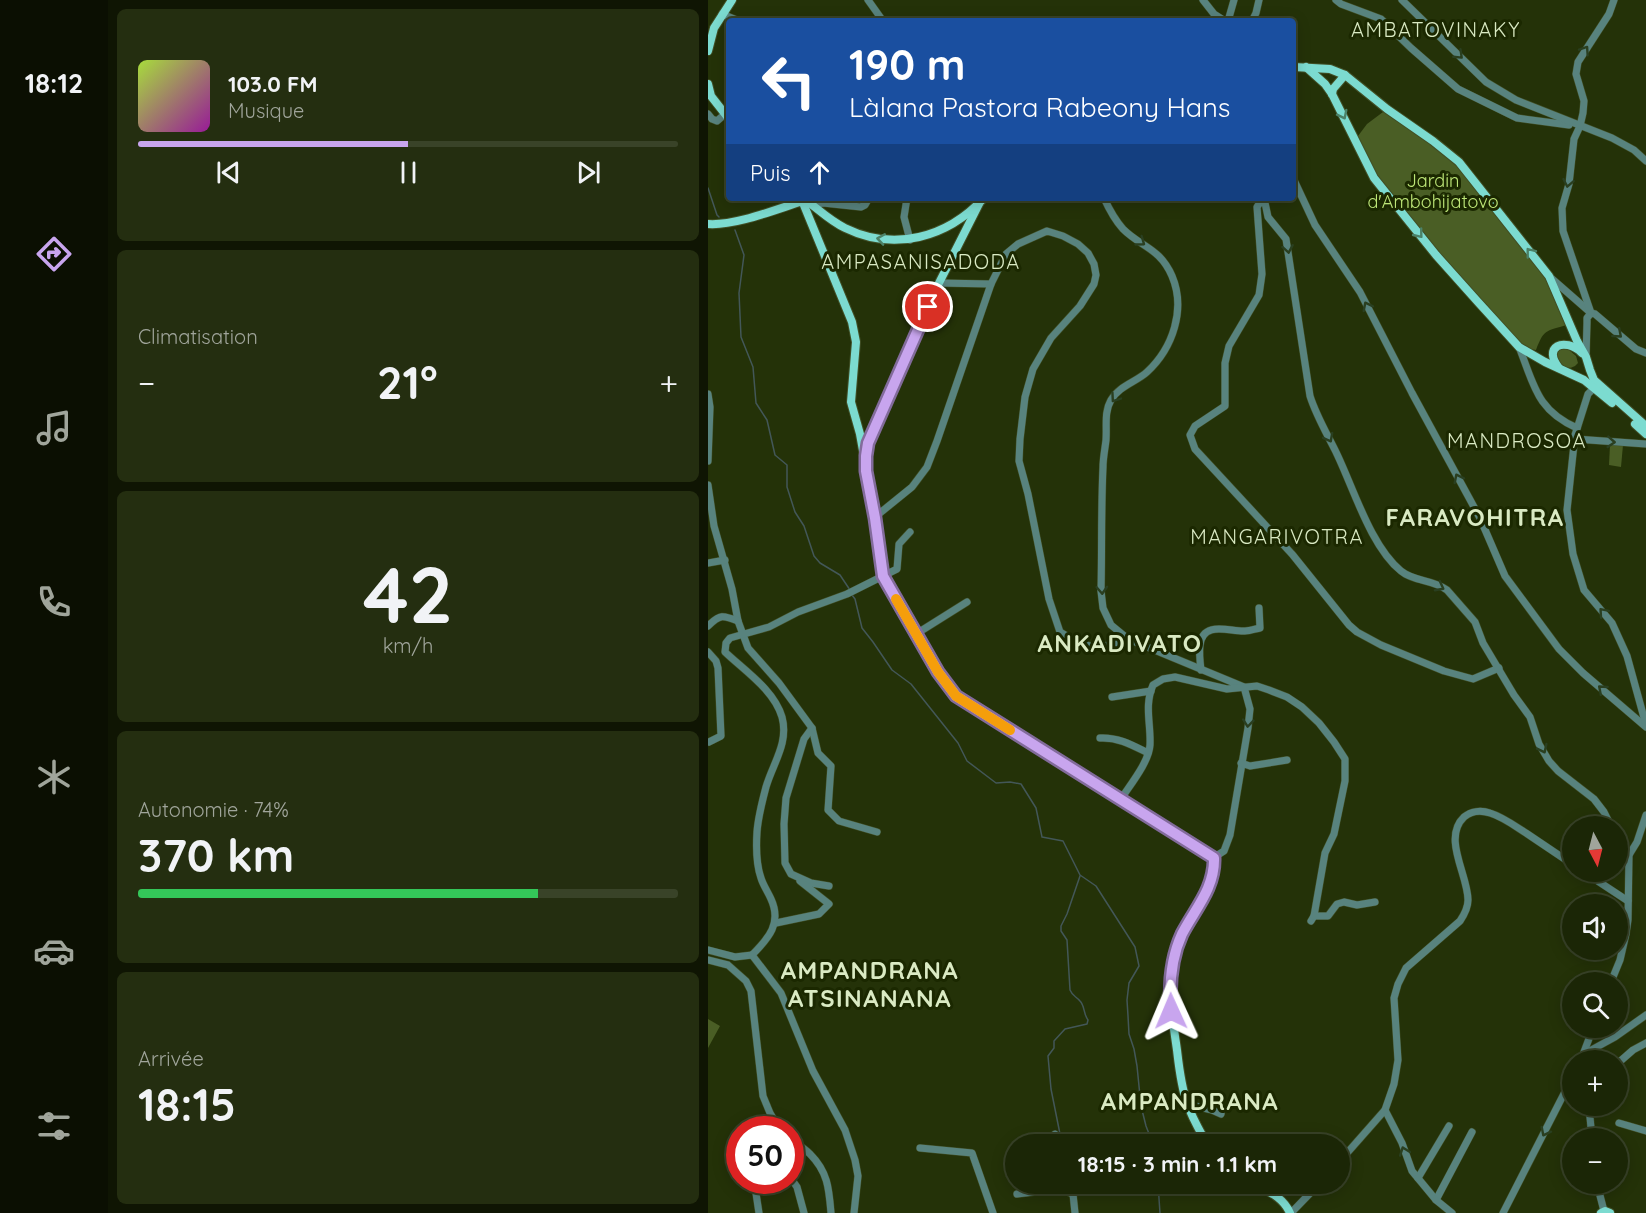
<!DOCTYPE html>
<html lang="fr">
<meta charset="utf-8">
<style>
body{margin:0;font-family:Quicksand,sans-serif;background:#242e10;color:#f1f3f6;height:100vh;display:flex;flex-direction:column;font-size:22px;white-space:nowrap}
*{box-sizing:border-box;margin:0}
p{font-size:20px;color:#a0a59b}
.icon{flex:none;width:33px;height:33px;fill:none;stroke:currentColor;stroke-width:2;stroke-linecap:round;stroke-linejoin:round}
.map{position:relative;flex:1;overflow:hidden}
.sheet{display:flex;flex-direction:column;gap:9px;padding:9px;background:#0f1503;width:600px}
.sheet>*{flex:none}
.banner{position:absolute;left:18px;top:18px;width:570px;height:183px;border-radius:6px;box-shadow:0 3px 15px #0003,0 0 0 2px #394328;background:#1a4fa0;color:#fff;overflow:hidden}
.needle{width:39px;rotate:173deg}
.fabs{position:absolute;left:854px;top:816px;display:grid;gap:12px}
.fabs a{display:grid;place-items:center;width:66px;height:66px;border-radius:50%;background:#1b2606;box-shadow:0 3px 15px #0003,0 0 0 2px #394328;font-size:30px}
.speed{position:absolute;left:18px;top:1116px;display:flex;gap:12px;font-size:30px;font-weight:700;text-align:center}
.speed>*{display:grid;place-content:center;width:78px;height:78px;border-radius:50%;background:#1b2606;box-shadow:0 3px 15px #0003,0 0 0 2px #394328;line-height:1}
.speed .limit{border:9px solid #d22;background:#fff;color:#111}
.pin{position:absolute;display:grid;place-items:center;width:51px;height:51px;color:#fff;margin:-26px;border:3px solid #fff;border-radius:50%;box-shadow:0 2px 6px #0007}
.me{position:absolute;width:66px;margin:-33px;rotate:359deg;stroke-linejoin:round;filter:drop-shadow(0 0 4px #0008)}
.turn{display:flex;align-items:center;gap:21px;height:126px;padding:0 24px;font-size:27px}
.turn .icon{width:78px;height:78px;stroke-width:2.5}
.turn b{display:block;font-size:42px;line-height:51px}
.then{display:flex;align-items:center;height:57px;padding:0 24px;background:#0003;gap:12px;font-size:22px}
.big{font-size:45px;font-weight:700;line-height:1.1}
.sheet .card{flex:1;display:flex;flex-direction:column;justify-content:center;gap:9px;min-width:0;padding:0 21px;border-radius:9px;background:#242e10}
.sheet .dial{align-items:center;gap:0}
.dial b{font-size:78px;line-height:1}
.song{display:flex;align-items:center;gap:18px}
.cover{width:72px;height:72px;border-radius:9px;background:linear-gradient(135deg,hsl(80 70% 55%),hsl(300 70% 35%))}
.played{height:6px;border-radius:3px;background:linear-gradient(90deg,#c8a5ee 50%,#394328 50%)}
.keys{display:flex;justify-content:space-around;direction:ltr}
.heat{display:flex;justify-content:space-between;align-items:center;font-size:33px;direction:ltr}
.charge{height:9px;border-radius:4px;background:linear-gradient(90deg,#34c759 74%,#394328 0)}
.trip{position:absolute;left:297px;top:1134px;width:345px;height:60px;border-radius:30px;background:#1b2606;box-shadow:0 3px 15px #0003,0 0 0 2px #394328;font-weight:700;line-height:60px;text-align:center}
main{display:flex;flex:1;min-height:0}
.menu{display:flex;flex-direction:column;width:108px;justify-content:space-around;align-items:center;background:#0b0f02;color:#a0a59b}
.menu .icon{width:42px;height:42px}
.menu .on{color:#c8a5ee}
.menu b{font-size:27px;color:#f1f3f6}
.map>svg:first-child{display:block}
.green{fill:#4a5e25}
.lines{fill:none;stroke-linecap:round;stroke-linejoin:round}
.stream{stroke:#435758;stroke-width:1.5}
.minor-casing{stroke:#414f26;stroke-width:8}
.major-casing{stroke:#414f26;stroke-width:10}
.minor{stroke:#58837e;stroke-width:7}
.major{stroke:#7cdbd0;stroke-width:8}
.oneway{stroke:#2a3f20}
.oneway2{stroke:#4c8268}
.route-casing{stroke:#826b9b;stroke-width:15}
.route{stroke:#c8a5ee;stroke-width:10}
.slow{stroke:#f59e0b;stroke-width:10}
.labels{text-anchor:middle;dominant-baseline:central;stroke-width:6;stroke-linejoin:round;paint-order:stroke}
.park-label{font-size:18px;fill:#bee778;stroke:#1b2800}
.neighbourhood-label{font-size:20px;letter-spacing:1.5px;fill:#daeac3;stroke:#1b2800}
.district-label{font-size:24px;font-weight:bold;letter-spacing:1.5px;fill:#daeac3;stroke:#1b2800}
</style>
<main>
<nav class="menu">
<b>18:12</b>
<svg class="icon on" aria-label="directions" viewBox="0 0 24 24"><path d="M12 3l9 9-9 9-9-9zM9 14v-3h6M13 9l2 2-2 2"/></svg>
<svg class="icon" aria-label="music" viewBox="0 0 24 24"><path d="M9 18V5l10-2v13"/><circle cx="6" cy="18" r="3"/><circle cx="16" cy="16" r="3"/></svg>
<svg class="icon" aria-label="phone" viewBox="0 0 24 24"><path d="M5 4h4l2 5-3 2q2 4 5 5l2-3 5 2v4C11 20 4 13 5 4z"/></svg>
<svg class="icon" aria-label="climate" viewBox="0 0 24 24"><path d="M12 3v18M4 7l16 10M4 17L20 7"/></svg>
<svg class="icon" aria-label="car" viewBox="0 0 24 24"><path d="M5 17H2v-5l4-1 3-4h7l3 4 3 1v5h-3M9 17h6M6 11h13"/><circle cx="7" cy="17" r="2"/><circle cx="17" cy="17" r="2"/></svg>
<svg class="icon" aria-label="filters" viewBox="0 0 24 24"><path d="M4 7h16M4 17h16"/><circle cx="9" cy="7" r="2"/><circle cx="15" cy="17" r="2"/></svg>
</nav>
<section class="sheet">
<div class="card">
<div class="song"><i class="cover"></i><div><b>103.0 FM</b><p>Musique</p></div></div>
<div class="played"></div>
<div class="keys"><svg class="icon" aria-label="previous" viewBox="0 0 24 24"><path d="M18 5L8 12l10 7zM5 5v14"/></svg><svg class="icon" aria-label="pause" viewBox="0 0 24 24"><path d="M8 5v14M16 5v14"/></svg><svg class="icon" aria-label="next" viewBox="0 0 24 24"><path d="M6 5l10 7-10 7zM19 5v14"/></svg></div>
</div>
<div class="card"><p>Climatisation</p>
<div class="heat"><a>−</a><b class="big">21°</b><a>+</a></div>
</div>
<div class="card dial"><b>42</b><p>km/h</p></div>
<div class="card"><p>Autonomie · 74%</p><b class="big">370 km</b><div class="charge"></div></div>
<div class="card"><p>Arrivée</p><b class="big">18:15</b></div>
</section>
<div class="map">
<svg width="938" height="1213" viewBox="0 0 938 1213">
<rect width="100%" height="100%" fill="#243208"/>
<g class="green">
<path d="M679,109L751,162L841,276L859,325C838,331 836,329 828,350L811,347L669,181L647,140L659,124Z"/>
<path d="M855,348L860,349L868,356L870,363L867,366C858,371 853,365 848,358L849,351Z"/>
<path d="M902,445H915L913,467L901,465Z"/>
<path d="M0,1019L12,1026L0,1048Z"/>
</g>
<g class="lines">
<g class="stream">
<path d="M0,188L9,215L11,217"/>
<path d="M27,230L36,255L31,293L33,337L45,367L48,403L59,420L67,455L79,465V487L87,512L96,526L106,556L112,563L132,575L142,590"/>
<path d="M144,595L147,599L154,628L165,642L184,670L203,684L250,743L259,761L288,783L302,782L313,784L328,808L334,837L355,841L372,875L388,886L427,947L431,966L421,983L419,1000L420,1016L421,1034L426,1049L429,1066L433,1106L438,1126L445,1144"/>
<path d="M354,1144L343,1089L340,1056L346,1048V1041L357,1029L379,1024L380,1020C375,1013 377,1006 372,1001C368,996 365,997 362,990L359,940L353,931V926L359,914L372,876"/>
<path d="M450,1184L452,1213"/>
</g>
<defs>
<g id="minor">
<path d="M160,0L175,21"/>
<path d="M495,0L506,14L517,21"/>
<path d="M628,0L633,4L673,19L703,48L750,89L809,118L861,125"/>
<path d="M694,0L778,82L808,100L904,138L926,150L938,161"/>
<path d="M14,14L31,21"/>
<path d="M520,21L526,0"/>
<path d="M544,21L548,13L551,0"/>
<path d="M0,114L4,119L9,121L17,114"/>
<path d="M585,178L607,225L652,292L704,393L772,518L797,576L851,649L875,673L938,727"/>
<path d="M199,198L196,217L202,240"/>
<path d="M396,198C401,209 407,220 415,229C433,247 452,248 464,276C478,309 465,348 439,372C428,382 411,386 403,400C396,412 399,426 398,440C397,449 395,458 395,467C393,509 394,550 393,591L395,608L403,625L420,639L536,687L542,709L540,728L522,835L516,851L505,858"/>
<path d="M555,198L549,207L554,274L551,295L521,346L517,363V406L487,426L482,435L487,449L584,554L641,625L649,632L673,645L736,671L765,679L791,668"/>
<path d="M556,198L560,217L578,239L602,396C608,415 618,432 627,450C645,486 662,546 693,571C706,582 725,579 739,590L767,622L775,643L806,695L822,717L831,744L841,761L850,771L886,799L896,812L903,826"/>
<path d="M105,206L115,203L153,207L157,205L161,198"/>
<path d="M843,278L883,313L887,314L928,349L938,353"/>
<path d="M231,283L283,284"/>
<path d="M811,347C826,384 828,410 869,428"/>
<path d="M878,357L879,323V318L883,313L855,231L854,208L861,184L866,139L872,126L875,113L876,101L868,74L870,62L901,14L906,0"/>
<path d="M886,388L880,394L867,435L859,510L865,554L876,590L904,623L919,656L938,725"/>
<path d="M0,394L2,407L0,461"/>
<path d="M867,439L938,444"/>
<path d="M0,485L6,526L24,589L30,621L40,648L71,683L104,728L110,753L123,766L120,810L131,821L169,832"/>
<path d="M167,517L204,487L219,467L229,441L283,284L298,254L310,244L339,231L355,236L370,244L380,253L386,264L388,275L386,284L372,306L343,338L325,369L317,397L312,439L311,461L320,494L341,599L352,632C380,649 389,651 420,639"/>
<path d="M0,563L17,560"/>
<path d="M0,626C12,614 15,615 30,621"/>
<path d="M208,634L259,602"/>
<path d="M0,652L8,661L10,668L13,736L1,742"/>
<path d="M493,670C492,662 491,653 492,645C495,620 522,632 537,631C542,631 547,629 552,628L551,608"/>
<path d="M404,697L443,691"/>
<path d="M104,728L96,739L78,798L76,824L77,863L83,874L103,883L121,886"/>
<path d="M392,738C410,737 424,745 440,753"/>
<path d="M533,763L542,766L579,760"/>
<path d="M413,799C422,785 441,762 442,745C443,723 436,706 445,685L455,679L467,677L519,689L549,686L561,690L579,697L594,707L611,723L626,742L637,759V781L626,834L617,853L606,916L603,921"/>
<path d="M909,837L915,850L921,855"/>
<path d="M876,872L920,901"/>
<path d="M606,916H620L629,904L636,902L649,905L667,902"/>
<path d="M68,923L111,914L121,904L92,881"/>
<path d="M0,950L27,957L44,955"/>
<path d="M44,955C61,938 74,923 63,899C60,892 55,885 53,878C48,864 48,848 49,832C50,818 54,802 58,787C65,763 81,743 74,717C66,690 37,671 17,652L18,643L22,638L61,627L90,612L139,594L189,569L191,544L202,532"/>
<path d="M44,955L73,993L105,1071L137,1130L147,1160L150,1176L146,1213"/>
<path d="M0,960L20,965L38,981L43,991L55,1096L62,1113L72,1130"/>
<path d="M903,982L912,960L918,934L920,920L921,855L929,842L938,815"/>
<path d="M876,1054L907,1037L938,1015"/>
<path d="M873,1060L885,1028"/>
<path d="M909,1064L925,1050L938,1043"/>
<path d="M479,1104L504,1110L513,1114"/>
<path d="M881,1107L884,1138"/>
<path d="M677,1110L694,1143L704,1171L728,1200L744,1213"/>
<path d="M911,1123L938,1131"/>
<path d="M347,1134L350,1144"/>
<path d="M82,1139C89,1144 96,1148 102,1154C120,1172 121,1189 123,1213"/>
<path d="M212,1148L264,1153L285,1213"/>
<path d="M632,1161L677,1110L686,1084L690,1060L686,998L690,984L698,968L752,921C756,915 760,908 760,900C760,875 734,838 756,817C763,811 773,810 782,813C795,817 807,826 818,833C833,843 849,854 864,864"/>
<path d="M30,1175H32"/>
<path d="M82,1177L89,1187L96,1213"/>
<path d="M710,1178L741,1126"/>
<path d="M46,1180L51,1213"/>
<path d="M361,1184L365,1194L367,1213"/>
<path d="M889,1184L896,1211"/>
<path d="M309,1194L351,1189L365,1194"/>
<path d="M728,1200L764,1132"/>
<path d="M583,1213L611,1184"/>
<path d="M795,1213L864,1078"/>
</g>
<g id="major">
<path d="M0,51L6,28L24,0"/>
<path d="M586,67L622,69L637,75L679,109L725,141L751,162L841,276L869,341L878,357L882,370L886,380L938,426"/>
<path d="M598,67L617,84L624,94L666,178L728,255L770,302L811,347L837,362L876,380L904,403"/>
<path d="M0,84L3,96L21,119"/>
<path d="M624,94L625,89L637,75"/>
<path d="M93,198L144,322L148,342L143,402L152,434L167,517L175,576L230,672L248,696L505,858C507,892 481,916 470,946C457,980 464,1015 469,1050C471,1067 473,1086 479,1103C484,1118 492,1131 499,1144"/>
<path d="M95,198C109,208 122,221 137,228C186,252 239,238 276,198"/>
<path d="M0,224C27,226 69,209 95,201"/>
<path d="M851,368C834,347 856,336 874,353"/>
<path d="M927,424L938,434"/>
<path d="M158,452L160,443L231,283L271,204"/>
<path d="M546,1184C561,1192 575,1197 582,1213"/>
<path d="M893,1213L897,1211L902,1213"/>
</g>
</defs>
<use href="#minor" class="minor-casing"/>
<use href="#major" class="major-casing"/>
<use href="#minor" class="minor"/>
<use href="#major" class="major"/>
</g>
<defs><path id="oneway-chevron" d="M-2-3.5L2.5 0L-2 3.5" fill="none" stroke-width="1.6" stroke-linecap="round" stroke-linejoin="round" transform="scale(1.5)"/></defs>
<g class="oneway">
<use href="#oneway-chevron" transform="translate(877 50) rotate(-56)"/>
<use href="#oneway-chevron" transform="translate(751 55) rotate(44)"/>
<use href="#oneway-chevron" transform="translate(860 183) rotate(101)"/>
<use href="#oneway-chevron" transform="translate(433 242) rotate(36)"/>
<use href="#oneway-chevron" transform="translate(580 249) rotate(80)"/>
<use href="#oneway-chevron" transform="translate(659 306) rotate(-117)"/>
<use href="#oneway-chevron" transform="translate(910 334) rotate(41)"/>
<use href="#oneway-chevron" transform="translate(407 398) rotate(125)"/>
<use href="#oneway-chevron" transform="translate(621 438) rotate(62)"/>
<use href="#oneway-chevron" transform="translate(903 442) rotate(4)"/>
<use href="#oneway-chevron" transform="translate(750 478) rotate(-117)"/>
<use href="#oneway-chevron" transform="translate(732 587) rotate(28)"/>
<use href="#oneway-chevron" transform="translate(394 590) rotate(87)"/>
<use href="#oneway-chevron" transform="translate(895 612) rotate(-131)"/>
<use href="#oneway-chevron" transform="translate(894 689) rotate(-139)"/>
<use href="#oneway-chevron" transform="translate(540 723) rotate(96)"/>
<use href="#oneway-chevron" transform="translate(835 749) rotate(64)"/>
<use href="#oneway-chevron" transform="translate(837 1132) rotate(117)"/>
<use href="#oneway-chevron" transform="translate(696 1151) rotate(-110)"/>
</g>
<g class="oneway2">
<use href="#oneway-chevron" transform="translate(635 115) rotate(63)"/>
<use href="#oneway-chevron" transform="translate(711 234) rotate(51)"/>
<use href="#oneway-chevron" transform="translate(173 239) rotate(-171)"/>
<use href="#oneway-chevron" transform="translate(822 252) rotate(-128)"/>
</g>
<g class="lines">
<defs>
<path id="route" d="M220,307L160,443L158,456V471L167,518L175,576L230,672L248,696L506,858C507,888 487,909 474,934C463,958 461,985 463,1011"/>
</defs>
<use href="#route" class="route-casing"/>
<use href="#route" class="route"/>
<path class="slow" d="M188,599L230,672L248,696L302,730"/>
</g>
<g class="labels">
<g class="park-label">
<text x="725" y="180">Jardin<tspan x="725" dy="21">d'Ambohijatovo</tspan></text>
</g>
<g class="neighbourhood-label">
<text x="728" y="29">AMBATOVINAKY</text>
<text x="213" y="261">AMPASANISADODA</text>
<text x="809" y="440">MANDROSOA</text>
<text x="569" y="536">MANGARIVOTRA</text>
</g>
<g class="district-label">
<text x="767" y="517">FARAVOHITRA</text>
<text x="412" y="643">ANKADIVATO</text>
<text x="162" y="970">AMPANDRANA<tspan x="162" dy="28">ATSINANANA</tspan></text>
<text x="482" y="1101">AMPANDRANA</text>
</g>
</g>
</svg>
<div class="fabs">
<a><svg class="needle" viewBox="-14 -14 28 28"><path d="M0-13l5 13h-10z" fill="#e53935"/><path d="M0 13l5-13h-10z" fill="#a0a59b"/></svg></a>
<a><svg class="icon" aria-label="sound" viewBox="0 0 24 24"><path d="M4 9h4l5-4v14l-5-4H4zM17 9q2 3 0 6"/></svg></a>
<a><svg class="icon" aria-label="search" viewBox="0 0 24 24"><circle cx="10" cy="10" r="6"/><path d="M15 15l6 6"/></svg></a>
<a>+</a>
<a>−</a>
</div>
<div class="speed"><div class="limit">50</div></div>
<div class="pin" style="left:220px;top:307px;background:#d93025"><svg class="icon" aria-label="arrive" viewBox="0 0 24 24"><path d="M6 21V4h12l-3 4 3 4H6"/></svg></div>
<svg class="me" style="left:463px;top:1011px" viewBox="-20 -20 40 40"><path d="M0-17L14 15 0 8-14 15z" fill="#c8a5ee" stroke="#fff" stroke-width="4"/></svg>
<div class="trip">18:15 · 3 min · 1.1 km</div>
<div class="banner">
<div class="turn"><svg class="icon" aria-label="left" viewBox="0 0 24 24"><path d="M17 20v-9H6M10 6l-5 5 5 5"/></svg><div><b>190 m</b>Làlana Pastora Rabeony Hans</div></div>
<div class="then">Puis<svg class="icon" aria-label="ahead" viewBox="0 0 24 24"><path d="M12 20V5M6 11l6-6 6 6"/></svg></div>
</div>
</div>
</main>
